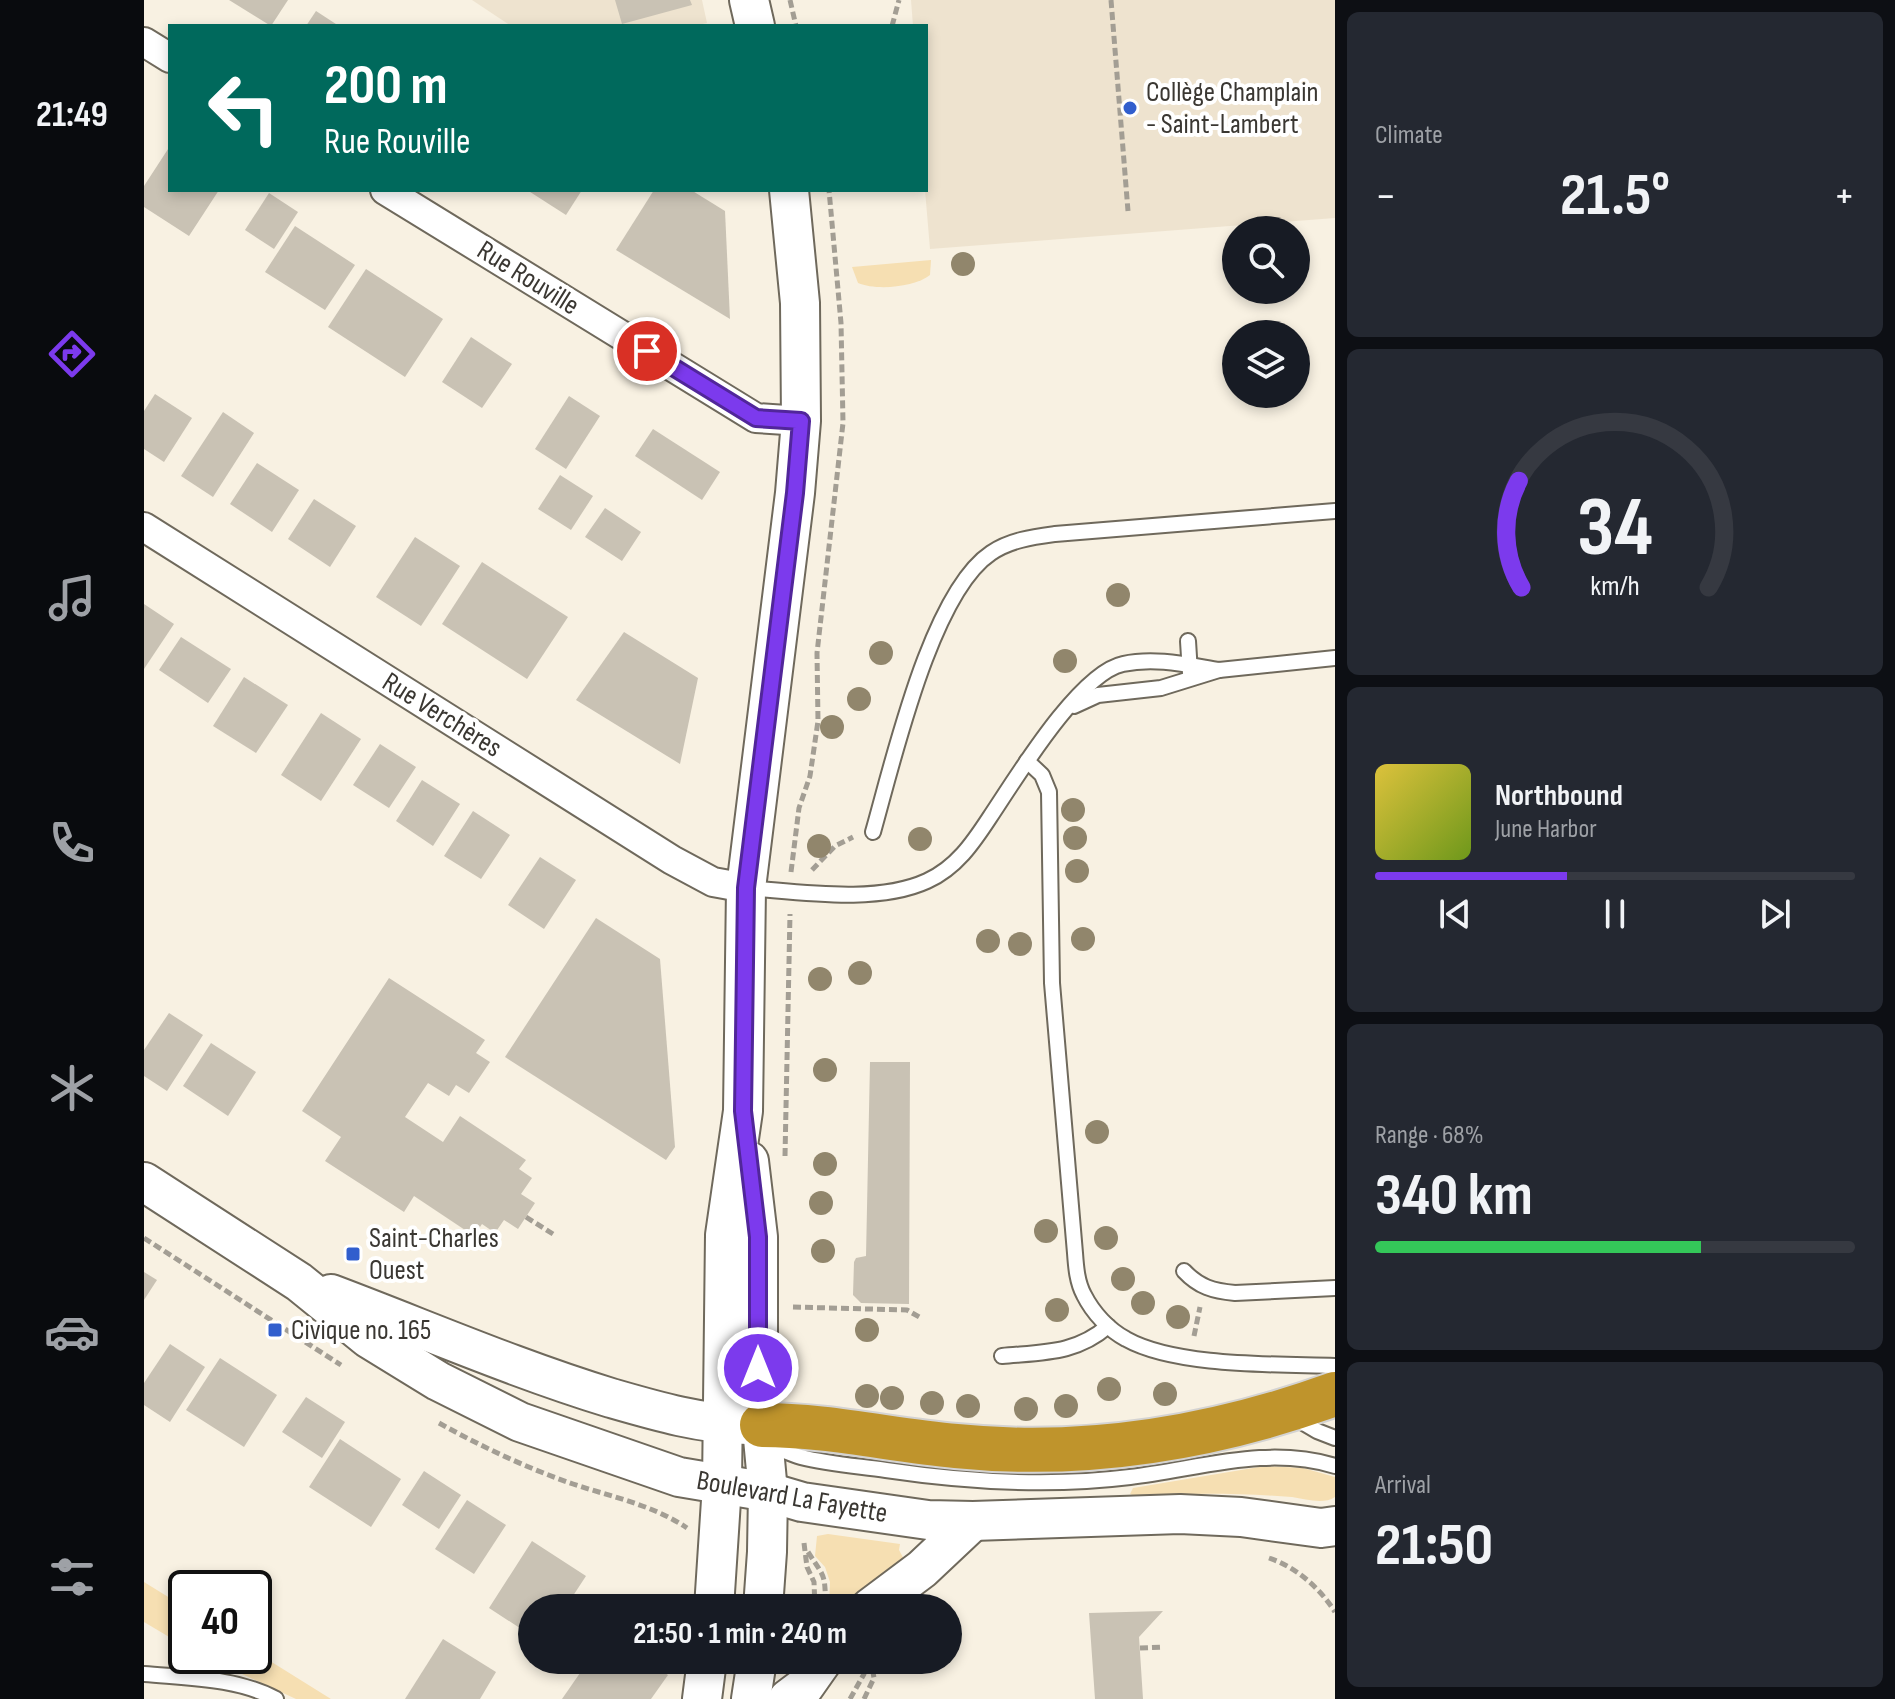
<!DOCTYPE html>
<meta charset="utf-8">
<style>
body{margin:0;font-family:"Sofia Sans Condensed",sans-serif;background:#242831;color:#f1f3f6;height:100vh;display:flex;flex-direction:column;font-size:30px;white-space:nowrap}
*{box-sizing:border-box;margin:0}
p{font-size:26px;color:#9ea1a6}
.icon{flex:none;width:44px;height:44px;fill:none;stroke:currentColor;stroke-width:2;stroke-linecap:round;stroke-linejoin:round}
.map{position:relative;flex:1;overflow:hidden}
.sheet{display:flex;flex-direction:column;gap:12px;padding:12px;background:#0d0f14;width:560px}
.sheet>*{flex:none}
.guide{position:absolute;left:24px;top:24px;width:760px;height:168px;border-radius:0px;box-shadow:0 4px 12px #0003;background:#00695c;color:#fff;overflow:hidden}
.controls{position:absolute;left:1078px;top:216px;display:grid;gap:16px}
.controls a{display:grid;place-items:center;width:88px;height:88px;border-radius:50%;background:#171b24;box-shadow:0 4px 12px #0003;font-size:40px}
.speed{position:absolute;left:24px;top:1570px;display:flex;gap:16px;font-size:40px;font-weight:700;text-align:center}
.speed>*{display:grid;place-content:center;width:104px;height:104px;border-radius:50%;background:#171b24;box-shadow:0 4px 12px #0003;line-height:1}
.speed .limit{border:4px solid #111;border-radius:12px;background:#fff;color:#111}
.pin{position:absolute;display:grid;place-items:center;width:68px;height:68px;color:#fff;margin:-34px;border:4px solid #fff;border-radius:50%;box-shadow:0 2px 8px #0007}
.me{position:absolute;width:88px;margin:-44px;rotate:0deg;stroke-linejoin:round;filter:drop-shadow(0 0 6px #0008)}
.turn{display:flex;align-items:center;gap:28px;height:168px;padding:0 24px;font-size:36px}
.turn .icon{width:104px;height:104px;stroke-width:2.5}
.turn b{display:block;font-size:56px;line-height:68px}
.big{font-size:60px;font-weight:700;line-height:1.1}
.sheet .card{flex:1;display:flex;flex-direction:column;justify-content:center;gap:12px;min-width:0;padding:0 28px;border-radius:12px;background:#242831}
.sheet .dial{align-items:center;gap:0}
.dial svg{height:208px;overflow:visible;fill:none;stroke:#363941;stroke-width:7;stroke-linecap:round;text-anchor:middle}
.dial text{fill:#f1f3f6;stroke:none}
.song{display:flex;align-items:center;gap:24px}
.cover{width:96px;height:96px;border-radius:12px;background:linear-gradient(135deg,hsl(50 70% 55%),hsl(80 70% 35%))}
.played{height:8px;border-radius:4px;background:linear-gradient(90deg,#7c3aed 40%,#363941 40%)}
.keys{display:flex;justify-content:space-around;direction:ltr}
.heat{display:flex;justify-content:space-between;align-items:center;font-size:44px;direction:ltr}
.charge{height:12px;border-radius:6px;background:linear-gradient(90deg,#34c759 68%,#363941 0)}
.trip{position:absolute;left:374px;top:1594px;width:444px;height:80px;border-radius:40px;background:#171b24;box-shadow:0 4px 12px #0003;font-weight:700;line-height:80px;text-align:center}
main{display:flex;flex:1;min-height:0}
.tab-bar{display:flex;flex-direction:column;width:144px;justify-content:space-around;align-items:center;background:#090b0e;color:#9ea1a6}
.tab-bar .icon{width:56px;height:56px}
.tab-bar .on{color:#7c3aed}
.tab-bar b{font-size:36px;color:#f1f3f6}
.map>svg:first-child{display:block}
.built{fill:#eee3cf}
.green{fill:#f6dfb2}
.building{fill:#c9c2b4}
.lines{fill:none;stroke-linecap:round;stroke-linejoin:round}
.lane-casing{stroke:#6f695c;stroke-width:18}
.street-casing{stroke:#6f695c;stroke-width:32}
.secondary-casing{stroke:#6f695c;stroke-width:42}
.highway-casing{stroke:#d4d3d2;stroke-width:48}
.path{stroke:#a39e94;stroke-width:5;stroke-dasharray:8 4;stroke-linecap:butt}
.lane{stroke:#fff;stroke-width:14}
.street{stroke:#fff;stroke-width:28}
.secondary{stroke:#fff;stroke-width:38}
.highway{stroke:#bf942c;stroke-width:44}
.tree{fill:#91866c}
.route-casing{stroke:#51269a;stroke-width:20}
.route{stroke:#7c3aed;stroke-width:14}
.poi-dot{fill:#315ecd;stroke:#fff;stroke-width:3}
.labels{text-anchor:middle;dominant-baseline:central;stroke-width:8;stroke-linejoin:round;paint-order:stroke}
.poi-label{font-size:28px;fill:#3a3732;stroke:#fff;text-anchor:start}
.street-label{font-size:28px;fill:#3a3732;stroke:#fff}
</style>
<main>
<nav class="tab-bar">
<b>21:49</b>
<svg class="icon on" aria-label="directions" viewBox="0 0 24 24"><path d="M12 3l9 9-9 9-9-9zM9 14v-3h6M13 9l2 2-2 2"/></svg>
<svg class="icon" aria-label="music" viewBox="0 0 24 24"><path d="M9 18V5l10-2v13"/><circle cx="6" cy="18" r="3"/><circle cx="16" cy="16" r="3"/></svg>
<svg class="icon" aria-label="phone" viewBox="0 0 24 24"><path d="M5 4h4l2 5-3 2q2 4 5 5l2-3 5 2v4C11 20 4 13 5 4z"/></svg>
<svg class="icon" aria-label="climate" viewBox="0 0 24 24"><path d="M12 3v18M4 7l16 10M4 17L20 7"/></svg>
<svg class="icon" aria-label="car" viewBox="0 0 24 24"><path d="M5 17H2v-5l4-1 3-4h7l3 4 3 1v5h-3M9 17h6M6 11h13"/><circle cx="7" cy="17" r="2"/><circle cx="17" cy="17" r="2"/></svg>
<svg class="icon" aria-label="filters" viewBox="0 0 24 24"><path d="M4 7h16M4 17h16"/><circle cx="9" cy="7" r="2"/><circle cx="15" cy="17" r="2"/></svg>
</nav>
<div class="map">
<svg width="1191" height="1699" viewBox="0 0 1191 1699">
<rect width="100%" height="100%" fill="#f8f1e2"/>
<g class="built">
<path d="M328,0H558L563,23L550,26H367Z"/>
<path d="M767,0H1191V218L786,249L781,190L782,26H769Z"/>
</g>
<g class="green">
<path d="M787,260L786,275C771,287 733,291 714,283L708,267Z"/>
<path d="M1121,1466L1159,1468L1191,1477V1497C1179,1505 1162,1499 1148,1497C1095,1493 1043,1493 990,1496L986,1494L989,1488Z"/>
<path d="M684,1534L756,1544L755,1550L762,1563L734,1583L705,1608H685L686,1582L681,1567L671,1556L673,1536Z"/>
<path d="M0,1582L42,1608V1647L0,1622Z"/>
<path d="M110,1651L187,1699H152L59,1656H110Z"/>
</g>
<g class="building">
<path d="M85,0H144L127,26Z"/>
<path d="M471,0H546L548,5L478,24Z"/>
<path d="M172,11L195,26H162Z"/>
<path d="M26,146V190H75L45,236L0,207V186Z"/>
<path d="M383,190H438L422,215Z"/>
<path d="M510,190H547L581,211L586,319L472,250Z"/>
<path d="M125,193L154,212L130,249L101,230Z"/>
<path d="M151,226L211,265L181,310L121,272Z"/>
<path d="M222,269L299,319L261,377L184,327Z"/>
<path d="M327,337L368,364L338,408L298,382Z"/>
<path d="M11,394L48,418L20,462L0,449V411Z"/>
<path d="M425,396L456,416L422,469L391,449Z"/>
<path d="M79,412L110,433L69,497L37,476Z"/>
<path d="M509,429L576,472L558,500L491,456Z"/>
<path d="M113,463L155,490L128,532L86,504Z"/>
<path d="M416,475L449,496L427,530L394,509Z"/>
<path d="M170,499L212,526L186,567L144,539Z"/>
<path d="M461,508L497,532L478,561L441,537Z"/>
<path d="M271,537L316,566L277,626L232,597Z"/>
<path d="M338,562L424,617L383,679L298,624Z"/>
<path d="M0,604L30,624L0,669Z"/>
<path d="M480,632L554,678L536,764L432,700Z"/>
<path d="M37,637L87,669L64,703L15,670Z"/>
<path d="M100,677L144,705L112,753L69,726Z"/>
<path d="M177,713L217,739L177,801L137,775Z"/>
<path d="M236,744L272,767L245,808L209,785Z"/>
<path d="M278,780L316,804L289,846L252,821Z"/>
<path d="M329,811L366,835L337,879L300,856Z"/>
<path d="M396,857L432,880L400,929L364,905Z"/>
<path d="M452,918L516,959L531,1147L522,1160L361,1057Z"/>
<path d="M245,978L341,1040L332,1053L346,1062L325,1093L312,1085L305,1096L284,1083L261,1117L299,1142L316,1116L382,1160L375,1169L388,1178L377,1194L391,1203L374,1229L360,1220L351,1233L338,1224L330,1236L270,1196L260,1212L181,1161L197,1137L158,1111Z"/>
<path d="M25,1013L59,1035L23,1091L0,1076V1050Z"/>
<path d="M67,1043L112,1072L84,1116L39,1086Z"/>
<path d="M726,1062H766L765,1304L717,1303L709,1295L710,1262L712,1258L722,1256Z"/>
<path d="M0,1272L13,1280L0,1300Z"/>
<path d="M26,1344L61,1367L26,1422L0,1405V1383Z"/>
<path d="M76,1358L133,1395L100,1447L42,1410Z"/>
<path d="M162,1397L201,1422L178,1458L138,1432Z"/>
<path d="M196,1439L257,1479L227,1527L165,1487Z"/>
<path d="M280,1471L317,1495L295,1529L258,1505Z"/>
<path d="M323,1500L362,1525L330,1574L291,1549Z"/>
<path d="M388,1541L442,1576L421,1608H388V1636L345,1608Z"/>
<path d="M1019,1611L995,1637L999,1699H951L945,1613Z"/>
<path d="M299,1639L352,1672L336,1699H261Z"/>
<path d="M445,1660H502L524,1675L507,1699H418Z"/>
</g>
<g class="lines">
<defs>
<g id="lane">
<path d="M1044,641L1046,673"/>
<path d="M930,706L954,695L1017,688L1075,670L1191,658"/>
<path d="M883,761L898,775L905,792L908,983L931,1253C932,1267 933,1282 940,1295C949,1313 965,1330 982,1339C1032,1367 1133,1364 1191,1366"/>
<path d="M729,832C749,762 787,593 847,553C866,540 889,537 911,534L1191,511"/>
<path d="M603,888C657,892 733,904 783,881C812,868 829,843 846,817C871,780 935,673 979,664C1011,657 1044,665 1075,670"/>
<path d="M1040,1271C1055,1287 1069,1291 1091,1293L1191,1288"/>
<path d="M858,1356C899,1352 932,1354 964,1326"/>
<path d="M1151,1418L1173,1431L1191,1438"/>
<path d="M623,1444C634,1448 646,1454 657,1457C684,1464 714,1466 742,1470C823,1482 905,1487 986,1477C1055,1469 1122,1445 1191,1466"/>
<path d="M0,1674C43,1678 94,1678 132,1699"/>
</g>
<g id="street">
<path d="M0,42L26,58"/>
<path d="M241,190L612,418L657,421"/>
<path d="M0,527L528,860L569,882L602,888"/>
</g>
<g id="secondary">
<path d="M605,0L611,26"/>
<path d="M605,1161L614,1237V1385L624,1492L623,1552L619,1608"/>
<path d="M0,1182L155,1282L224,1338L294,1381L376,1422L535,1477L624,1492L658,1502L784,1520L829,1521L1036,1514L1097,1517L1177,1528L1191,1526"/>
<path d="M187,1294C280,1329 372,1369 467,1398C512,1411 556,1424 604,1425"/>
<path d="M570,1608L578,1485L581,1235L599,1111L602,888L651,493L657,421L656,303L645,190"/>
<path d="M726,1608L778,1569L829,1521"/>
<path d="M558,1699L563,1660"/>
<path d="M607,1699L613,1660"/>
<path d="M644,1699L660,1687L679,1660"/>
</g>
<path id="highway" d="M618,1425C683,1425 747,1440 812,1446C942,1459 1069,1438 1191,1394"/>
</defs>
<use href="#lane" class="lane-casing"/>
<use href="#street" class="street-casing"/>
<use href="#secondary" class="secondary-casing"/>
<use href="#highway" class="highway-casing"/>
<g class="path">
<path d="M646,0L652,26"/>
<path d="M967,0L984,211"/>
<path d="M748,26L755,0"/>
<path d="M668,870L691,846L709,837"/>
<path d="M647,872L655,808L666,776L674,721L673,653L699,423L697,323L685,190"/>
<path d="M641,1156L646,914"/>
<path d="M382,1217L409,1234"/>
<path d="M0,1238L197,1365"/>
<path d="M649,1307L763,1310L777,1318"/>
<path d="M1050,1336L1056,1307"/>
<path d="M295,1423C338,1447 383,1468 429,1484C468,1497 509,1505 543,1528"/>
<path d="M660,1543L663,1567L670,1582L671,1608"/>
<path d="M664,1552C683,1581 680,1573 682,1608"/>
<path d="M1125,1558C1152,1567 1176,1588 1191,1612"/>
<path d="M996,1648L1019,1647"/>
<path d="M706,1699L720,1674L716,1660"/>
<path d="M720,1699L730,1678L727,1660"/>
</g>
<use href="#lane" class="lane"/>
<use href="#street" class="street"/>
<use href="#secondary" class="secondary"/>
<use href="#highway" class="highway"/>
</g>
<g class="tree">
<circle cx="819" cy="264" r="12"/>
<circle cx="974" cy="595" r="12"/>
<circle cx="737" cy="653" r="12"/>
<circle cx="921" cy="661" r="12"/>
<circle cx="715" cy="699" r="12"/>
<circle cx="688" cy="727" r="12"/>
<circle cx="929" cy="810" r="12"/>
<circle cx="931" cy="838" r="12"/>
<circle cx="776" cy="839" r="12"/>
<circle cx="675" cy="846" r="12"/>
<circle cx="933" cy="871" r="12"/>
<circle cx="939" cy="939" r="12"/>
<circle cx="844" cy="941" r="12"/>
<circle cx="876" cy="944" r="12"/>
<circle cx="716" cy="973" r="12"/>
<circle cx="676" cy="979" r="12"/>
<circle cx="681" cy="1070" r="12"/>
<circle cx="953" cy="1132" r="12"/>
<circle cx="681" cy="1164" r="12"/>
<circle cx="677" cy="1203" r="12"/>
<circle cx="902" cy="1231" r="12"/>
<circle cx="962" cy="1238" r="12"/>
<circle cx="679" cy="1251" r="12"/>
<circle cx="979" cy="1279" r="12"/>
<circle cx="999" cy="1303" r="12"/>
<circle cx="913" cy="1310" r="12"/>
<circle cx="1034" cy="1317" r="12"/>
<circle cx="723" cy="1330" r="12"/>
<circle cx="965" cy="1389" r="12"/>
<circle cx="1021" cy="1394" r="12"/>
<circle cx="723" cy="1396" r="12"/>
<circle cx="748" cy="1398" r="12"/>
<circle cx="788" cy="1403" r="12"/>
<circle cx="824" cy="1406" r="12"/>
<circle cx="922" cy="1406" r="12"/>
<circle cx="882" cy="1409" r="12"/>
</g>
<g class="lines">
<defs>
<path id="route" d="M503,351L612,418L657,421L651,493L602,888L599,1111L614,1237V1368"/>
</defs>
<use href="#route" class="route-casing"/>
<use href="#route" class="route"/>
</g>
<g class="poi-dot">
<circle cx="986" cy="108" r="8"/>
<rect x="201" y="1246" width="16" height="16" rx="4"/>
<rect x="123" y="1322" width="16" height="16" rx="4"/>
</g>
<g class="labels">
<g class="poi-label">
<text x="1002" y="92">Collège Champlain<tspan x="1002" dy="32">- Saint-Lambert</tspan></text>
<text x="225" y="1238">Saint-Charles<tspan x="225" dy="32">Ouest</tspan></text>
<text x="147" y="1330">Civique no. 165</text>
</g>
<g class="street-label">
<text transform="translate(384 278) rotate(32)">Rue Rouville</text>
<text transform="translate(298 715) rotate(32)">Rue Verchères</text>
<text transform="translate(648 1497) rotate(10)">Boulevard La Fayette</text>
</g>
</g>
</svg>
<div class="controls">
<a><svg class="icon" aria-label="search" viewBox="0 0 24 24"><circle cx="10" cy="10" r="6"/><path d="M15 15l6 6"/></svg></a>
<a><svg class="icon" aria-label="layers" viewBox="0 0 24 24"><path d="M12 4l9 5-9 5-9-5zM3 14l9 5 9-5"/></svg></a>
</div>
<div class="speed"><div class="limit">40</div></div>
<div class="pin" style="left:503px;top:351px;background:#d93025"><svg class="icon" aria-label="arrive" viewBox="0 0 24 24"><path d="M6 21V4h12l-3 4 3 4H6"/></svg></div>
<svg class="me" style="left:614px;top:1368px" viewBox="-20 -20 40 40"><circle r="17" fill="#7c3aed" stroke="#fff" stroke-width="3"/><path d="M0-11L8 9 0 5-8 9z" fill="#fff"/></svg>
<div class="trip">21:50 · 1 min · 240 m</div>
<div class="guide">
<div class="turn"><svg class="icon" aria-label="left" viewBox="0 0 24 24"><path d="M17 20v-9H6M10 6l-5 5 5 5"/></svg><div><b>200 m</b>Rue Rouville</div></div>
</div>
</div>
<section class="sheet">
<div class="card"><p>Climate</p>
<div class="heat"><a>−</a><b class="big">21.5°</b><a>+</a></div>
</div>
<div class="card dial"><svg viewBox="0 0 100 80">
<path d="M14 69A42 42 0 1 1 86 69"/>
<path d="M14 69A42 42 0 0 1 13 28" stroke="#7c3aed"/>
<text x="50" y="56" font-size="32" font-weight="700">34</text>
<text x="50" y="72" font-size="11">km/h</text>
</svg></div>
<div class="card">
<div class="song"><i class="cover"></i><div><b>Northbound</b><p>June Harbor</p></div></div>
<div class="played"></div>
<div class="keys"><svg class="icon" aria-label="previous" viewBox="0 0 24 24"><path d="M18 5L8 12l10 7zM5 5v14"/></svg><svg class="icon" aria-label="pause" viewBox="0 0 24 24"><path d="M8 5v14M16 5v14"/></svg><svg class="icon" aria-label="next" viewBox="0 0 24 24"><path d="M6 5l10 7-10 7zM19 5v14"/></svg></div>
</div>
<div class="card"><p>Range · 68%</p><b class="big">340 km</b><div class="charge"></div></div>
<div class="card"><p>Arrival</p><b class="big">21:50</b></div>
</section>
</main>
